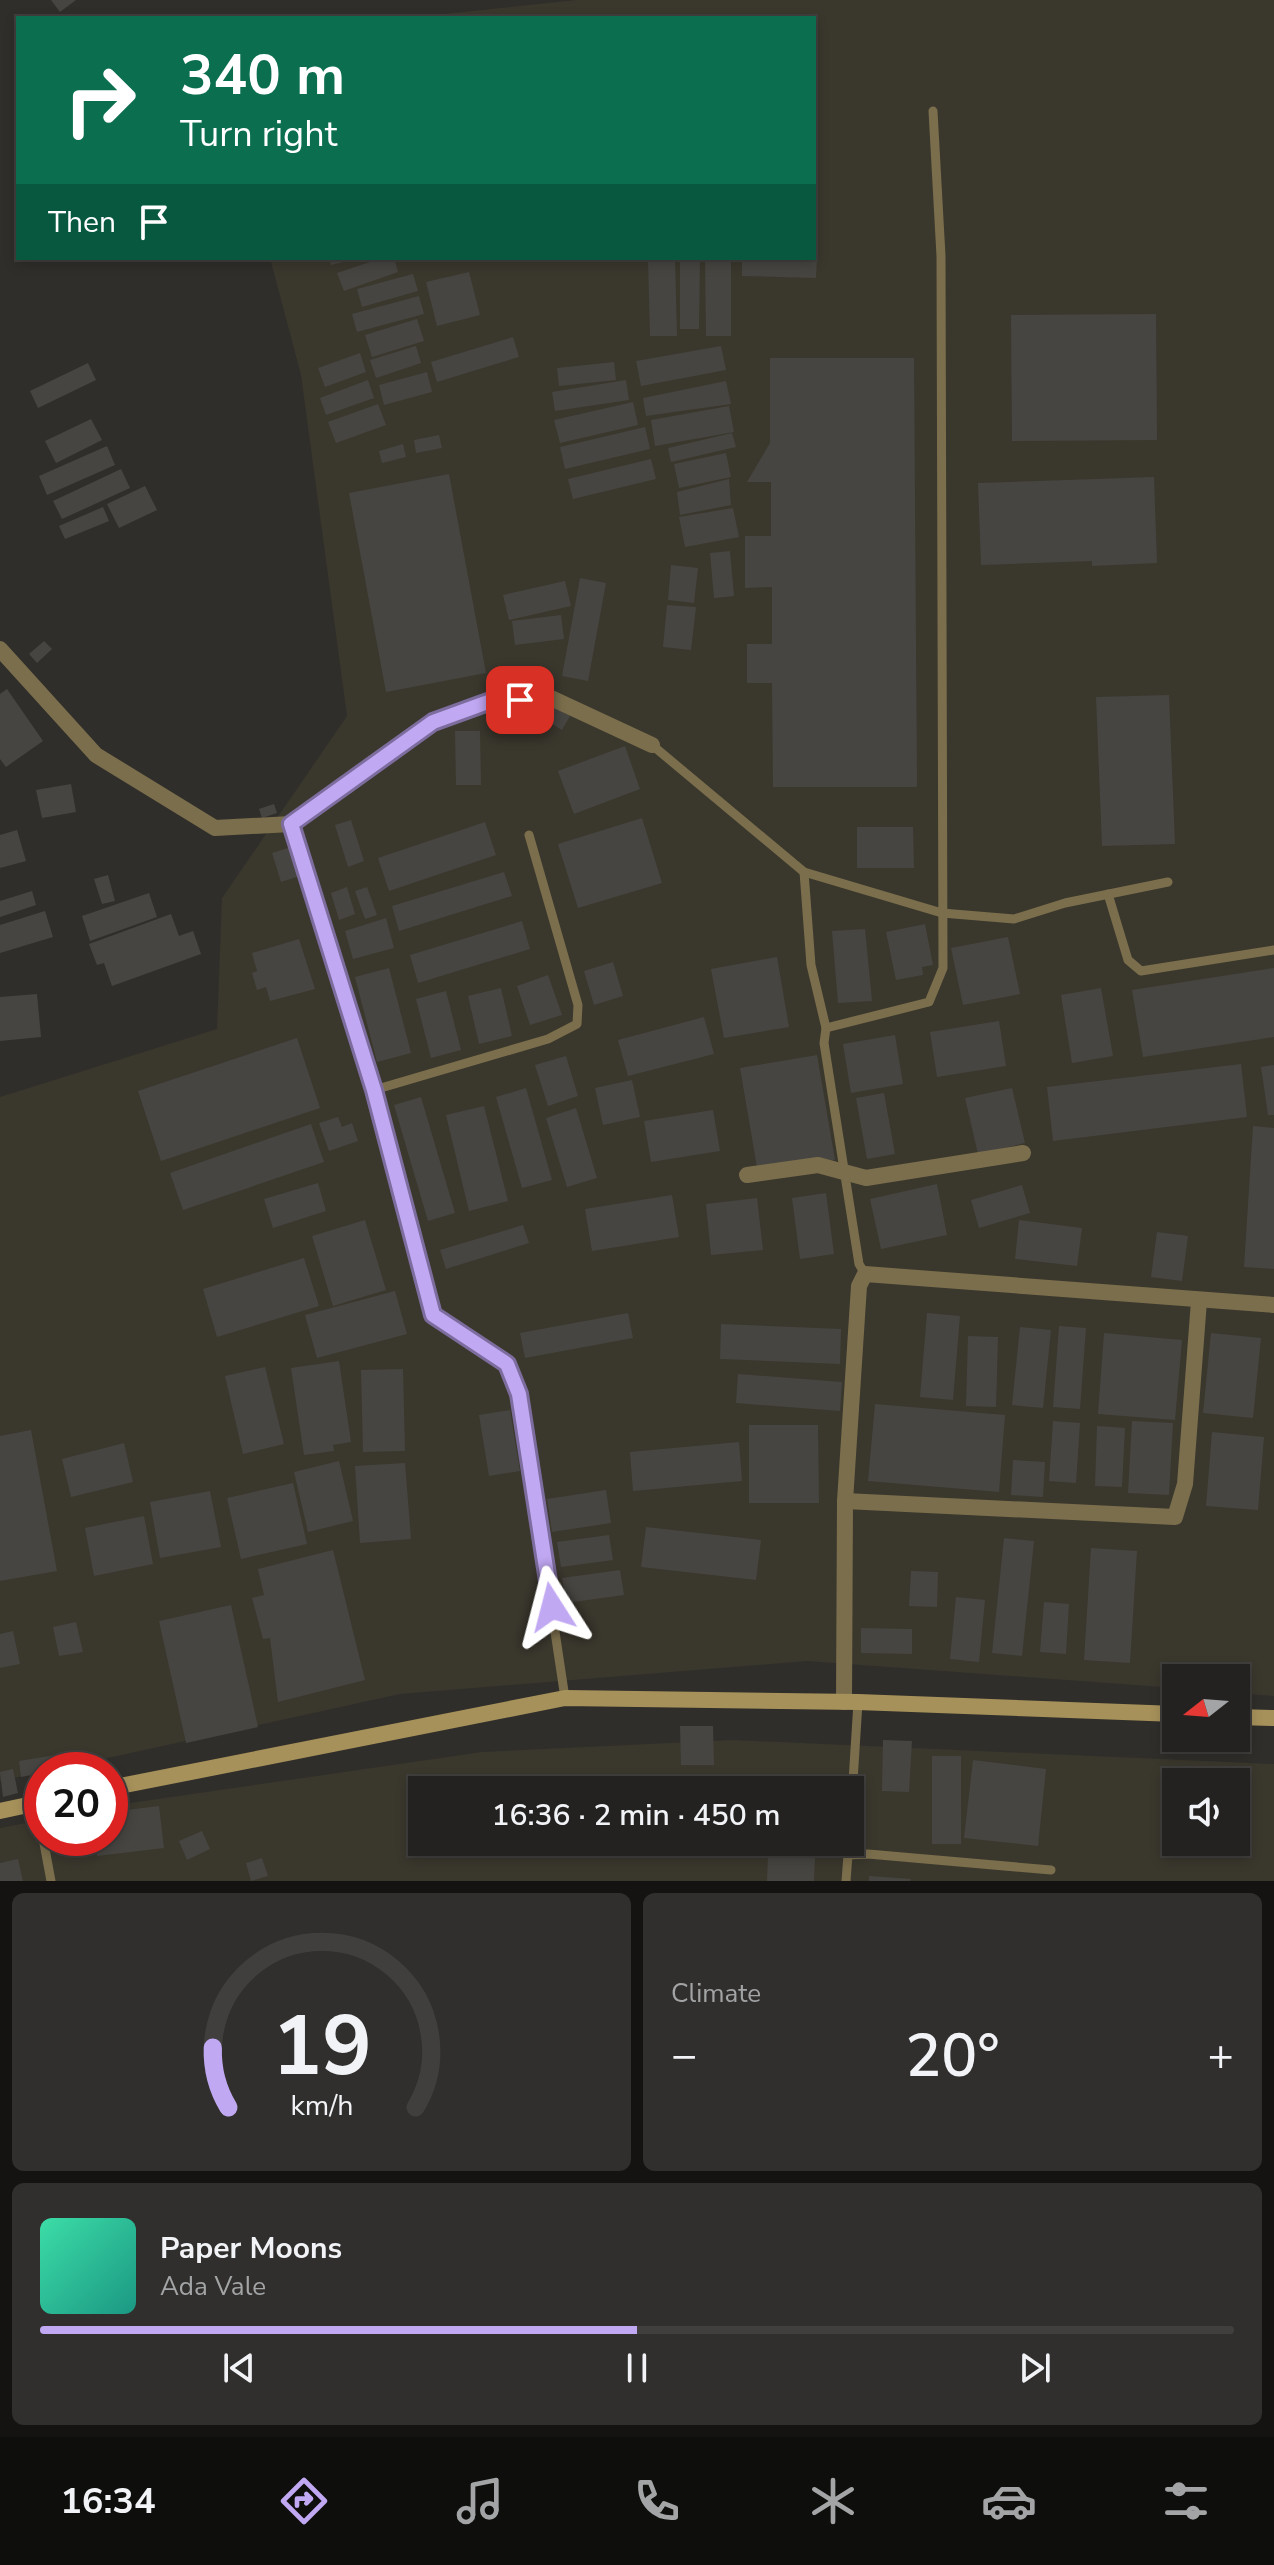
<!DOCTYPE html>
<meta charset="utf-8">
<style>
body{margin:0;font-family:"Nunito Sans",sans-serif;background:#302f2d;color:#f1f3f6;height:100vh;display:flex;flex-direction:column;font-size:30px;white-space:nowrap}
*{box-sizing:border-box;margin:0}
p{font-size:26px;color:#a3a4a5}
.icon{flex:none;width:44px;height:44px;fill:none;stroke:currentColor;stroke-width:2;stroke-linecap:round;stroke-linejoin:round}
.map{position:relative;height:1881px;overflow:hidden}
.sheet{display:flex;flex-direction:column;gap:12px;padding:12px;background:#141312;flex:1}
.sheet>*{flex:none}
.top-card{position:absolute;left:16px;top:16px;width:800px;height:244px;border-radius:0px;box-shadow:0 4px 12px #0003,0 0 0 2px #413f3e;background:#0b6e4f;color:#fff;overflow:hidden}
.needle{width:52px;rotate:253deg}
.buttons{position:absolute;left:1162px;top:1664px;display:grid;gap:16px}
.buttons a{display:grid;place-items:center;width:88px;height:88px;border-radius:0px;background:#242220;box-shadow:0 4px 12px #0003,0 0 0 2px #413f3e;font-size:40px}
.speed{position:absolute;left:24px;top:1752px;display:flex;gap:16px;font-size:40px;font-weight:700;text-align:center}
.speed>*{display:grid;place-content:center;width:104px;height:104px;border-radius:50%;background:#242220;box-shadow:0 4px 12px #0003,0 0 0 2px #413f3e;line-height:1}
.speed .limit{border:12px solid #d22;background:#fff;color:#111}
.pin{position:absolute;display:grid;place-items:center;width:68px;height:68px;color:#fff;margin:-34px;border-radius:16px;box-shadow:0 4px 12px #0006}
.me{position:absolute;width:88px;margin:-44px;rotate:351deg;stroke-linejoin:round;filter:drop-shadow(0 0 6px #0008)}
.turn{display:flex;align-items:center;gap:28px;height:168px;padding:0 32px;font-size:36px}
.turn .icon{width:104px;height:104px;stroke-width:2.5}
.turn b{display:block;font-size:56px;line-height:68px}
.then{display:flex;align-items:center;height:76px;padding:0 32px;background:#0003;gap:16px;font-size:30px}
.big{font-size:60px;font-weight:600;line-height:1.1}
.sheet .widget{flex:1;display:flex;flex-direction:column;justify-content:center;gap:12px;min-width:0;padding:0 28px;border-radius:12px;background:#302f2d}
.sheet .dial{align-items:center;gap:0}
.dial svg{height:208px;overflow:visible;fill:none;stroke:#413f3e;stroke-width:7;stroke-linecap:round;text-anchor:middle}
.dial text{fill:#f1f3f6;stroke:none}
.song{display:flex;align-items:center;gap:24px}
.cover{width:96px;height:96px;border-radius:12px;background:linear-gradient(135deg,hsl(160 70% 55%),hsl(170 70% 35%))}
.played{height:8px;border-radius:4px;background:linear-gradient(90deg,#c1a8f3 50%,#413f3e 50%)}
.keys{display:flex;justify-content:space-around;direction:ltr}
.heat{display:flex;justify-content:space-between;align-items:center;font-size:44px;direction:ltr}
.sheet .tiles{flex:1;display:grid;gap:12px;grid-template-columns:1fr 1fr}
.widget:last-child{grid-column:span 2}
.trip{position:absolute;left:408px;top:1776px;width:456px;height:80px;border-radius:0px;background:#242220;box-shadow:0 4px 12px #0003,0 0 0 2px #413f3e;font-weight:600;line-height:80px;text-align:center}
.dock{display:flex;height:128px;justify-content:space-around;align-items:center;background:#0e0e0d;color:#a3a4a5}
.dock .icon{width:56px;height:56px}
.dock .current{color:#c1a8f3}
.dock b{font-size:36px;color:#f1f3f6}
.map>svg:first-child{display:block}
.built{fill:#3a372d;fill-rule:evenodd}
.building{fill:#474541}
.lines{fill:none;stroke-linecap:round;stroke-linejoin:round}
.lane{stroke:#7b6e4c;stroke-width:9}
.street{stroke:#7b6e4c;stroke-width:16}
.secondary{stroke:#a6915a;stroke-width:16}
.route-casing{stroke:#7d6d9e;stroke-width:20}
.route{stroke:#c1a8f3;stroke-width:14}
</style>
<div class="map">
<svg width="1274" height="1881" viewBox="0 0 1274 1881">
<rect width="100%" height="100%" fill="#302e2a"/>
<g class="built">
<path d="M576,0H1274V1696L1236,1693V1678H1176V1688L807,1661L400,1694L53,1770H42V1772L0,1781V1097L217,1029L222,898L347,716L301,375L270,258H814V18H406Z"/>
<path d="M732,1740L1274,1764V1881H0V1828L42,1820V1838H110V1806L482,1752ZM1176,1782H1236V1842H1176ZM422,1790H850V1842H422Z"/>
</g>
<g class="building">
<path d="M51,0H76L60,12Z"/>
<path d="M329,258H356V259L331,265Z"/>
<path d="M382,258H394L398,272L344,291L337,273Z"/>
<path d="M675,258L677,336H650L648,259Z"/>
<path d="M680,258H700L699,329H680Z"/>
<path d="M705,258H731V336H706Z"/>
<path d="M742,258H817L816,278L742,276Z"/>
<path d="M469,272L480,315L437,326L426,282Z"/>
<path d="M413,274L418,291L362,307L357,289Z"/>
<path d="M419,296L424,314L357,332L352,314Z"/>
<path d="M1156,314L1157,440L1012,441L1011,315Z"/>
<path d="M417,319L424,341L372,357L365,335Z"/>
<path d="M513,337L519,357L437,382L431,362Z"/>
<path d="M416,346L421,363L376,378L370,360Z"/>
<path d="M721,346L726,370L641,386L636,361Z"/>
<path d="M360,353L366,372L325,387L318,368Z"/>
<path d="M770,358H914L917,787H773L772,683H747V644H772V587L745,588V536H771V482H747L770,443Z"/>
<path d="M614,362L616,380L559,386L557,368Z"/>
<path d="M88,363L96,380L38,408L30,391Z"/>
<path d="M427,372L432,392L384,405L379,385Z"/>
<path d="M368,380L374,398L326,415L320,398Z"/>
<path d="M626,380L629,400L555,411L552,392Z"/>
<path d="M726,381L731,404L646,416L643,398Z"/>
<path d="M633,402L638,425L560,443L554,420Z"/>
<path d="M378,404L386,425L336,443L328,422Z"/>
<path d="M729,406L734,432L655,446L651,420Z"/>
<path d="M91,419L102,440L56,463L45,441Z"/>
<path d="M645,427L650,449L565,469L560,447Z"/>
<path d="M732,433L736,447L671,462L668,448Z"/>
<path d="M439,435L442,448L416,453L414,440Z"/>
<path d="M403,444L406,457L382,463L379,451Z"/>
<path d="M107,446L115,465L47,495L39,476Z"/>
<path d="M726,453L731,477L679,488L674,464Z"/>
<path d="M651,459L656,479L573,499L568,479Z"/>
<path d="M121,469L130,488L62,519L53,501Z"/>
<path d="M449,474L486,673L386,692L349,493Z"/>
<path d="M1154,477L1157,563L1092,566V561L981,565L978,483Z"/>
<path d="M729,479L731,505L680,515L677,492Z"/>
<path d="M145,486L157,510L119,528L107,504Z"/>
<path d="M103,507L109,521L65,539L59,526Z"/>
<path d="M733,508L739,537L685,547L679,517Z"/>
<path d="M730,551L734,596L714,598L710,553Z"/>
<path d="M671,565L698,568L694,603L668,600Z"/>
<path d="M580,578L606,583L588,681L562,676Z"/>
<path d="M565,581L571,606L509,620L503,595Z"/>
<path d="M667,605L696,607L691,650L663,647Z"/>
<path d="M561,615L564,639L515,645L512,621Z"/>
<path d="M44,641L52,649L37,663L29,654Z"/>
<path d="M7,689L43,741L6,767L0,759V694Z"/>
<path d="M1169,695L1175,844L1102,846L1096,697Z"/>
<path d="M542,700L570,716L562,730L534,713Z"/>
<path d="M455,731H480L481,785H456Z"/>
<path d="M625,746L640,789L574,814L558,771Z"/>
<path d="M71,784L76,812L42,818L36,790Z"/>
<path d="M274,804L277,813L262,818L259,809Z"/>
<path d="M642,818L662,883L578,908L558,844Z"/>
<path d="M351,820L364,861L348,867L335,825Z"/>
<path d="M485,822L496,855L389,891L378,858Z"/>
<path d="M857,827H913L914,868H857Z"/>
<path d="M17,830L26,861L0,868V835Z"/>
<path d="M291,847L300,876L281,882L272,853Z"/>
<path d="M504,872L512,896L399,931L392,906Z"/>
<path d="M108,875L115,901L102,904L94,879Z"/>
<path d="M347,887L355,914L339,920L331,893Z"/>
<path d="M367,887L377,915L365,919L355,891Z"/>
<path d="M32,891L36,905L0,917V901Z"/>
<path d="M149,893L157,917L90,941L82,916Z"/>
<path d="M45,911L53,937L0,953V925Z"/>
<path d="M171,914L179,936L193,931L201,954L112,986L104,963L97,965L89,944Z"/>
<path d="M386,918L394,948L353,959L345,931Z"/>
<path d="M522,921L530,949L418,983L410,955Z"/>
<path d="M925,924L933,965L922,967L923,975L896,980L886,932Z"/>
<path d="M865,929L872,1001L838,1003L832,931Z"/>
<path d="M1008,937L1020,994L963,1005L951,948Z"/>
<path d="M299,939L315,989L270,1001L266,987L257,990L252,973L257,971L252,953Z"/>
<path d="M777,957L789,1027L724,1038L711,969Z"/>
<path d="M613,962L623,996L594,1005L584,971Z"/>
<path d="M389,968L411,1053L377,1062L355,977Z"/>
<path d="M1274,968V1037L1143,1057L1132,990Z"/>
<path d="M548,975L562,1015L530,1025L517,986Z"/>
<path d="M501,988L512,1036L479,1044L468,996Z"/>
<path d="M1101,988L1113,1056L1072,1063L1061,995Z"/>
<path d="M446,991L461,1050L431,1058L416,999Z"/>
<path d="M37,994L41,1037L0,1041V997Z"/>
<path d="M704,1017L714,1054L628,1076L618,1040Z"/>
<path d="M999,1021L1006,1066L937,1077L930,1032Z"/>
<path d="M895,1035L903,1084L851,1093L843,1044Z"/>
<path d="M297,1038L320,1108L161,1161L138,1091Z"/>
<path d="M817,1055L835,1160L758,1173L740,1068Z"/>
<path d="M566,1056L578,1096L548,1106L535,1065Z"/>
<path d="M1241,1064L1247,1117L1053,1141L1047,1087Z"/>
<path d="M1274,1065V1115H1268L1261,1067Z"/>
<path d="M632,1080L640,1117L603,1125L595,1088Z"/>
<path d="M526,1088L552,1180L522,1188L496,1097Z"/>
<path d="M1012,1088L1025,1143L978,1154L965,1098Z"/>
<path d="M884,1093L895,1154L867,1159L856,1098Z"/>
<path d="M421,1097L455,1213L428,1221L394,1105Z"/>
<path d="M484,1106L508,1201L469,1211L446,1115Z"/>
<path d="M576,1108L597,1178L567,1187L546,1118Z"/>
<path d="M713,1110L720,1151L651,1162L644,1121Z"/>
<path d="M338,1117L342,1127L352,1123L358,1141L329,1151L319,1123Z"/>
<path d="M311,1124L324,1162L183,1210L170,1173Z"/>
<path d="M1253,1126L1274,1128V1269L1244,1267Z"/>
<path d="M318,1183L326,1211L273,1228L264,1199Z"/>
<path d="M937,1184L947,1235L881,1249L870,1199Z"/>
<path d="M1022,1185L1030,1213L979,1228L971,1200Z"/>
<path d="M826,1193L834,1254L800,1259L792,1198Z"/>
<path d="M672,1195L679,1237L592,1251L585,1209Z"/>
<path d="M757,1198L763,1250L711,1255L706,1204Z"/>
<path d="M365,1220L386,1290L333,1306L312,1236Z"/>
<path d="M1019,1220L1082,1228L1077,1266L1015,1259Z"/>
<path d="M523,1225L529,1243L446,1269L440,1250Z"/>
<path d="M1157,1232L1188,1236L1182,1281L1151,1277Z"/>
<path d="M304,1258L319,1306L217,1337L203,1289Z"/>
<path d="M395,1291L407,1334L317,1358L305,1315Z"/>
<path d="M628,1313L633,1338L525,1358L520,1333Z"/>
<path d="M927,1313L960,1316L953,1400L920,1397Z"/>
<path d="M721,1324L841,1329L840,1364L720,1359Z"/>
<path d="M1059,1326L1086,1328L1080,1409L1053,1407Z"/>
<path d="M1020,1327L1051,1330L1043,1408L1012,1405Z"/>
<path d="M1104,1333L1182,1340L1175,1420L1098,1414Z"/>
<path d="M1211,1333L1261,1338L1253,1418L1203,1413Z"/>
<path d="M968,1336L998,1337L996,1407L966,1406Z"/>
<path d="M339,1361L351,1442L333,1445L334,1451L304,1455L291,1368Z"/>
<path d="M265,1367L284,1444L243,1454L225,1376Z"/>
<path d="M403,1369L405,1451L363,1452L361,1370Z"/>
<path d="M738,1374L842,1382L840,1411L736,1403Z"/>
<path d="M875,1404L1005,1415L999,1492L868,1481Z"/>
<path d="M510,1410L520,1471L489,1476L479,1415Z"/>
<path d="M1053,1421L1080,1423L1076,1483L1049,1481Z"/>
<path d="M1132,1421L1173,1423L1169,1495L1128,1493Z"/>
<path d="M749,1425H818L819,1503H749Z"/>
<path d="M1097,1426L1125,1428L1122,1487L1095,1486Z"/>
<path d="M31,1430L57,1571L0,1581V1436Z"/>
<path d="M1212,1432L1264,1437L1258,1510L1206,1506Z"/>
<path d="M739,1442L742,1481L633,1491L630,1452Z"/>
<path d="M124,1443L133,1482L71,1497L62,1459Z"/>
<path d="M1013,1460L1045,1462L1043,1497L1011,1495Z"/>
<path d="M339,1461L353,1521L308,1532L294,1472Z"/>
<path d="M405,1463L411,1539L360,1543L355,1466Z"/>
<path d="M293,1483L307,1544L241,1559L227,1498Z"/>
<path d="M606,1490L611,1523L552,1532L547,1499Z"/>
<path d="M210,1491L221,1547L160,1558L150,1502Z"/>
<path d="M144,1516L153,1564L94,1576L85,1528Z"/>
<path d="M646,1527L761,1540L756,1580L641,1567Z"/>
<path d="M609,1535L613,1560L561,1567L557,1542Z"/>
<path d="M1004,1538L1034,1541L1022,1656L992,1653Z"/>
<path d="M1091,1548L1137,1551L1130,1663L1084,1660Z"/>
<path d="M333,1550L365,1680L278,1702L270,1638L263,1639L252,1598L264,1595L258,1569Z"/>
<path d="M620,1570L624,1595L566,1603L562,1578Z"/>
<path d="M911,1571L938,1572L937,1607L909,1606Z"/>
<path d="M956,1597L985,1600L979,1662L950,1659Z"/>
<path d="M1044,1602L1069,1604L1066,1654L1040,1652Z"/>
<path d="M231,1605L258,1727L186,1743L159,1621Z"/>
<path d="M76,1622L83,1652L59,1656L53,1627Z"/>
<path d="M861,1628L912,1629V1654L861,1653Z"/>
<path d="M13,1631L20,1664L0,1668V1634Z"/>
<path d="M680,1726H713L714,1765H681Z"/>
<path d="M883,1740L912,1741L909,1792L882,1791Z"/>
<path d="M80,1751L83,1766L42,1770V1773L21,1777L19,1761Z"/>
<rect x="932" y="1756" width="29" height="88"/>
<path d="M973,1760L1046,1769L1038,1846L964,1838Z"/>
<path d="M13,1769L18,1793L3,1797L0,1772Z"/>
<path d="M159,1806L164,1848L97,1856L95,1838H110V1812Z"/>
<path d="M202,1831L210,1849L187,1860L179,1841Z"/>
<path d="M768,1856L815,1858L814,1881H767Z"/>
<path d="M262,1858L268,1876L251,1881L246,1863Z"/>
<path d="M18,1859L23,1881H0V1863Z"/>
<path d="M869,1876L911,1879L910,1881H869Z"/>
</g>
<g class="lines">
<g class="lane">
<path d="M652,745L804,872L942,913L1014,919L1065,903L1168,882"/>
<path d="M291,824L374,1090L433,1315L507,1364L519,1394L565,1698"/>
<path d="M804,872L811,965L826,1028L824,1043L859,1264L865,1274"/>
<path d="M1108,894L1128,960L1141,971L1274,950"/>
<path d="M826,1028L929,1002L943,968L941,256L933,111"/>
<path d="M374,1090L548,1039L577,1024L578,1005L529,835"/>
<path d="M37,1803L42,1829"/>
<path d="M850,1829L858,1702"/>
<path d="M43,1838L51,1881"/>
<path d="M848,1855L868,1854L1051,1870"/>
<path d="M846,1881L849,1842"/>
</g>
<g class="street">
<path d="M0,649L96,755L215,828L291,824L433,722L488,702L551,698L652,745"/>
<path d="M747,1175L818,1165L866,1178L1023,1153"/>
<path d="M845,1501L1175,1517L1185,1484L1199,1301"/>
<path d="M844,1702L845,1501L859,1286L865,1274L1274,1305"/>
</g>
<g class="secondary">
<path d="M1236,1717L1274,1718"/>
<path d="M110,1788L565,1698L858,1702L1176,1714"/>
<path d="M0,1811L42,1802"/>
</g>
</g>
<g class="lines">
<defs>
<path id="route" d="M520,700L488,702L433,722L291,824L374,1090L433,1315L507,1364L519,1394L552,1607"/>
</defs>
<use href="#route" class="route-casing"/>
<use href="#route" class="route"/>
</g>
</svg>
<div class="buttons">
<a><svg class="needle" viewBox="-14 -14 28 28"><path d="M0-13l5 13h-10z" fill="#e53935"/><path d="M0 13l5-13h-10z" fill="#a3a4a5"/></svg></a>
<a><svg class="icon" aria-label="sound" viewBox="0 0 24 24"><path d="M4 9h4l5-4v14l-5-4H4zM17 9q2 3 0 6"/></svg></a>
</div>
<div class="speed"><div class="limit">20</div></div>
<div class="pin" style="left:520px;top:700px;background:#d93025"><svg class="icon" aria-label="arrive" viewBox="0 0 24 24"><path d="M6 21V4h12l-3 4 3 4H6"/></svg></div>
<svg class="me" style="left:552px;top:1607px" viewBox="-20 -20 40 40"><path d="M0-17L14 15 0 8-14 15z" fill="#c1a8f3" stroke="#fff" stroke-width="4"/></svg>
<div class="trip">16:36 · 2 min · 450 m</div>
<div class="top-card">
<div class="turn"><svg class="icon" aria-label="right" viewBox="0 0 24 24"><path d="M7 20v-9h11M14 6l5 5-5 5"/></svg><div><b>340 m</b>Turn right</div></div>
<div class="then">Then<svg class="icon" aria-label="arrive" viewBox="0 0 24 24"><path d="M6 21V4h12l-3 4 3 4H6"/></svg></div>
</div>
</div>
<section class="sheet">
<div class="tiles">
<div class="widget dial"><svg viewBox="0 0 100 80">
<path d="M14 69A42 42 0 1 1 86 69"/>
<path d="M14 69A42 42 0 0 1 8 46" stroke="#c1a8f3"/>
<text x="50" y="56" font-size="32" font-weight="700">19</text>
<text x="50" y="72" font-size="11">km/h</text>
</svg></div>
<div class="widget"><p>Climate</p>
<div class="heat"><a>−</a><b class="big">20°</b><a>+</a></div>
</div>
<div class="widget">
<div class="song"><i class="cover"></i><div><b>Paper Moons</b><p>Ada Vale</p></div></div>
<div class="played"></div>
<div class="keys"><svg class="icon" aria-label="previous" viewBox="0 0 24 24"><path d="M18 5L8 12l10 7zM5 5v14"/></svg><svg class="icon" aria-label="pause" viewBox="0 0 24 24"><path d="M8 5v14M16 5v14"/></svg><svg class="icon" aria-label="next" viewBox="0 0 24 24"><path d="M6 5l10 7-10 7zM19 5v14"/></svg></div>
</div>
</div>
</section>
<nav class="dock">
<b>16:34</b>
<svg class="icon current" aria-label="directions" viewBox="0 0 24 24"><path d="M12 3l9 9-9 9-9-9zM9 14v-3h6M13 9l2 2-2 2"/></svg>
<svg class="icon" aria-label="music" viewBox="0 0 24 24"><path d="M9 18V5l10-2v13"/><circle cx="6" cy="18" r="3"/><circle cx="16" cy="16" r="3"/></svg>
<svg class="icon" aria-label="phone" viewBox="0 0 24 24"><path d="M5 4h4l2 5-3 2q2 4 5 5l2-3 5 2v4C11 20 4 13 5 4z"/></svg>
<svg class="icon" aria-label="climate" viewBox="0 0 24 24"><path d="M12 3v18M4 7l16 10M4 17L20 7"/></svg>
<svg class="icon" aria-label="car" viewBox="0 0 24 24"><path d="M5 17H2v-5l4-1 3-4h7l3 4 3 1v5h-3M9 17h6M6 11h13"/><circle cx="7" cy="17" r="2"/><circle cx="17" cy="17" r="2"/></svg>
<svg class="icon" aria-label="filters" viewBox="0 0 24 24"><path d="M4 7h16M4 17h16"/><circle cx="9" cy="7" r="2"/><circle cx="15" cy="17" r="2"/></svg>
</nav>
